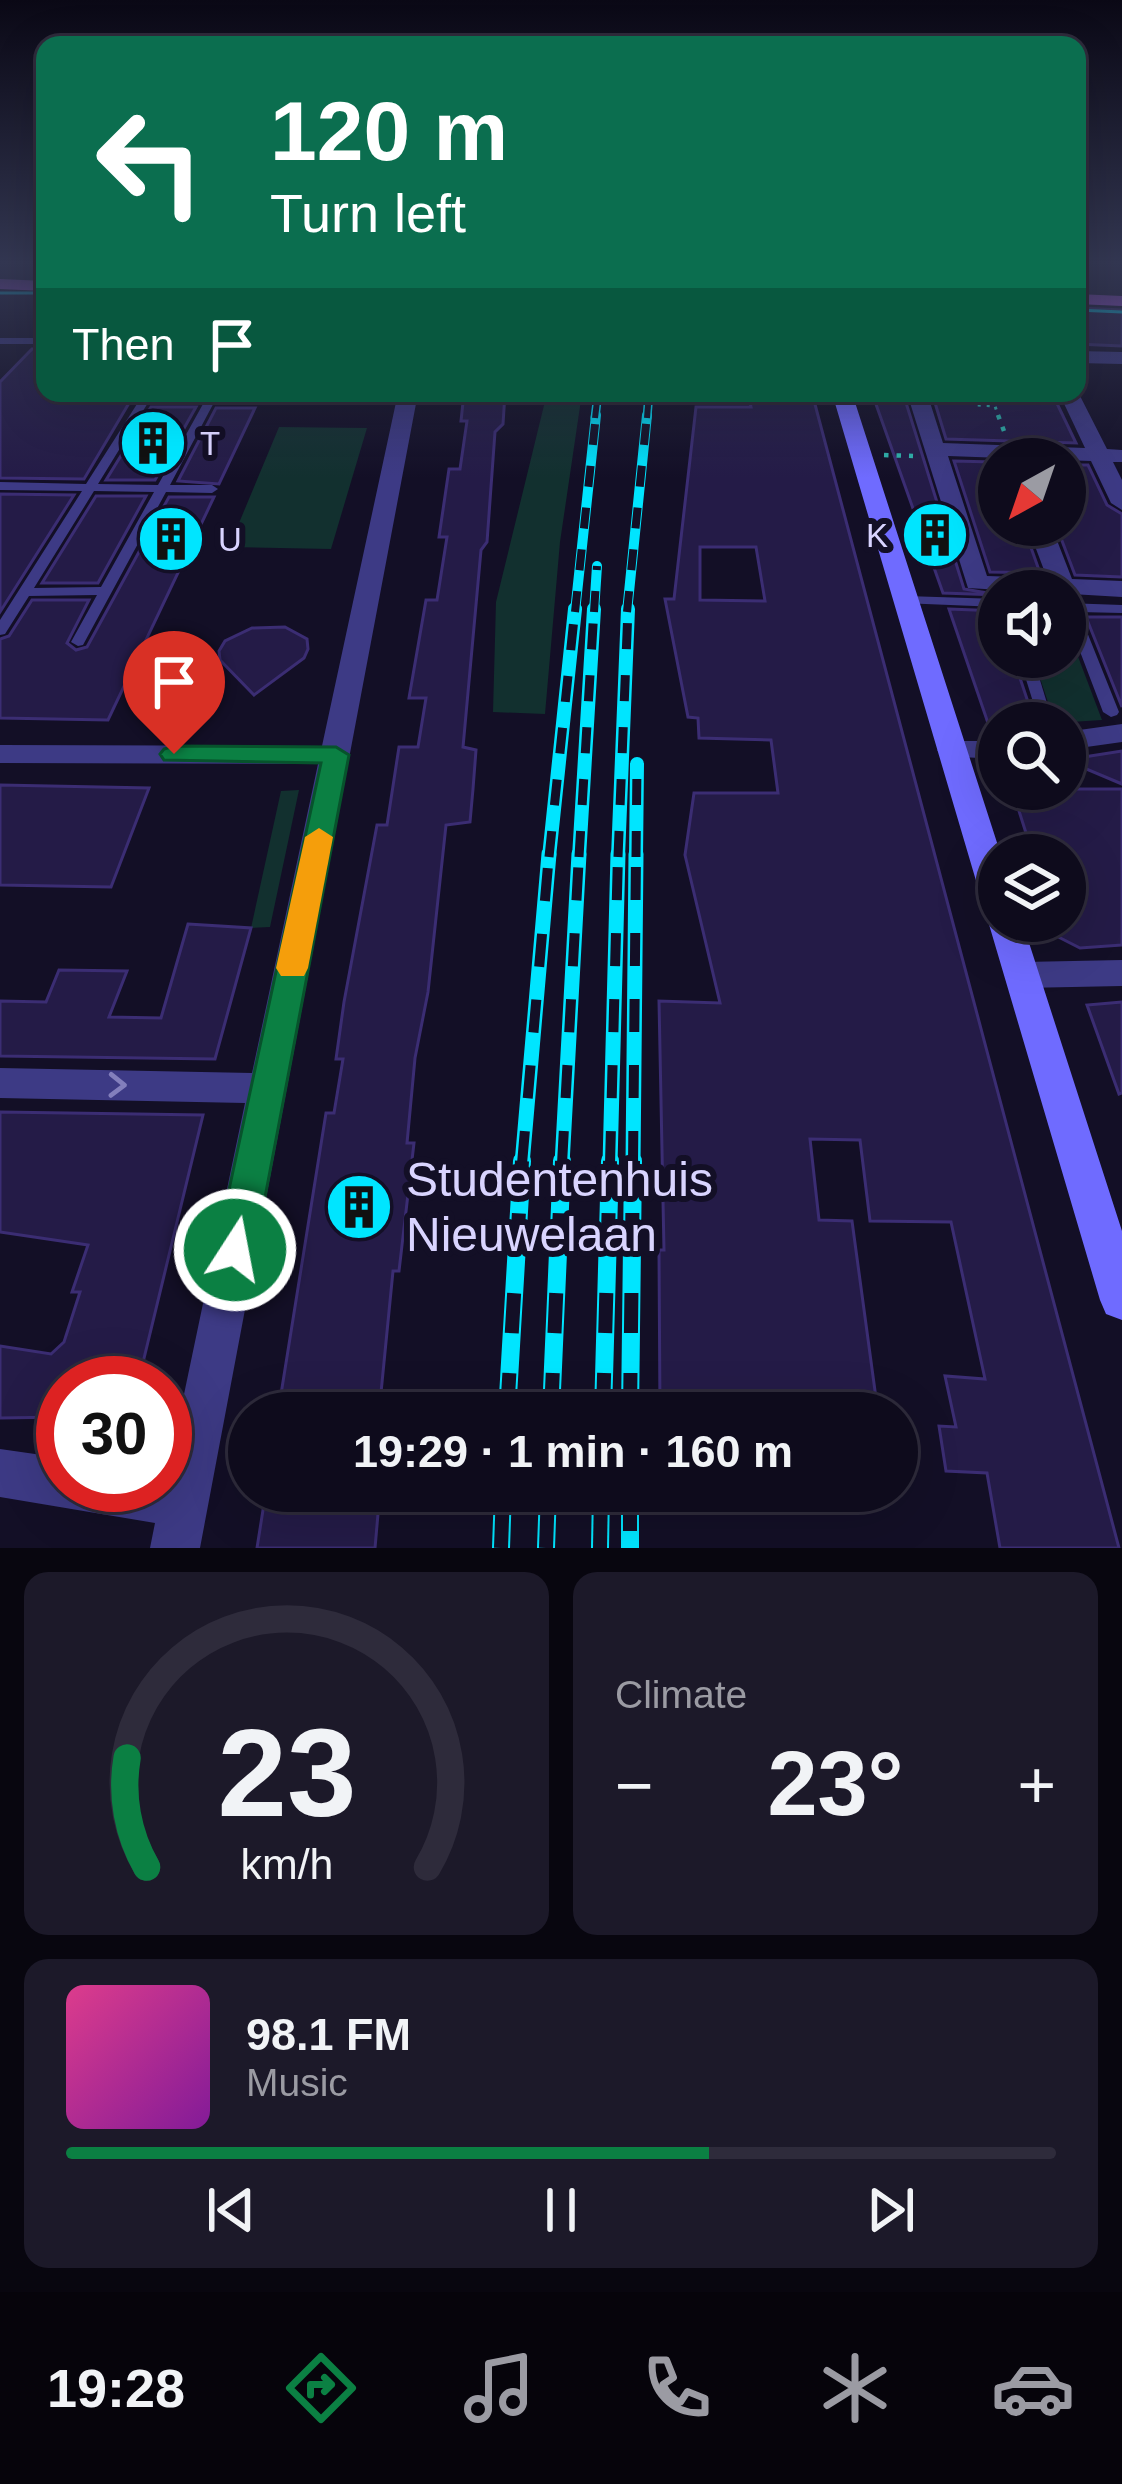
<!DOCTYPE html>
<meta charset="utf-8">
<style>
body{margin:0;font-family:Arial,sans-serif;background:#1c1929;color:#f1f3f6;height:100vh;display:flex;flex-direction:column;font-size:45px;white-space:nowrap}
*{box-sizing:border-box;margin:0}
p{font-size:39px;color:#9b9ba3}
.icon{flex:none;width:66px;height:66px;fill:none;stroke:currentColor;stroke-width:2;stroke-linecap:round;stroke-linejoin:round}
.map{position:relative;height:1548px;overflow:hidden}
.details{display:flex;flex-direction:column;gap:24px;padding:24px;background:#08060f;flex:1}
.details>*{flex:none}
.hud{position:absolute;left:36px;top:36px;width:1050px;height:366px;border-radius:24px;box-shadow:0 12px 48px #0002,0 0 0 3px #2e2b3b;background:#0b6e4f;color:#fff;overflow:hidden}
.needle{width:78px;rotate:220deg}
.buttons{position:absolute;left:978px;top:438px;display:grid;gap:24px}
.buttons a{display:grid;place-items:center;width:108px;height:108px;border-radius:50%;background:#0e0b1c;box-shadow:0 12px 48px #0002,0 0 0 3px #2e2b3b;font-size:60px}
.speed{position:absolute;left:36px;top:1356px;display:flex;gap:24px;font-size:60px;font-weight:700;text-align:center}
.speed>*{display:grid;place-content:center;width:156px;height:156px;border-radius:50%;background:#0e0b1c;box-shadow:0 12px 48px #0002,0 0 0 3px #2e2b3b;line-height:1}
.speed .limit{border:18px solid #d22;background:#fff;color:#111}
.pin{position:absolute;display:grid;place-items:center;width:102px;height:102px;color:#fff;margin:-123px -51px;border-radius:50% 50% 50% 0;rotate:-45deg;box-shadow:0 0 12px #0007}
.pin .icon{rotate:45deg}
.me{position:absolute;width:132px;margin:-66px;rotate:11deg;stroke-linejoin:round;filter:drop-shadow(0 0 9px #0008)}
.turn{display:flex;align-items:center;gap:42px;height:252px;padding:0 36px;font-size:54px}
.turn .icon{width:156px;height:156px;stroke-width:2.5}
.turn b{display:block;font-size:84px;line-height:102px}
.then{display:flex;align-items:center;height:114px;padding:0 36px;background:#0003;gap:24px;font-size:45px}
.big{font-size:90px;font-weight:800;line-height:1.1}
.details .tile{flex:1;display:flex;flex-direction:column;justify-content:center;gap:18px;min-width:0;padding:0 42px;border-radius:24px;background:#1c1929}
.details .dial{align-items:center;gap:0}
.dial svg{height:312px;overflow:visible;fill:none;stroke:#2e2b3b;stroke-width:7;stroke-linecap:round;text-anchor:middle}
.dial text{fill:#f1f3f6;stroke:none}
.song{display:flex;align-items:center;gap:36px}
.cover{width:144px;height:144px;border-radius:18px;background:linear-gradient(135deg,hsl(330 70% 55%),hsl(290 70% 35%))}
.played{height:12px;border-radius:6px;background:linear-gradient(90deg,#0b8043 65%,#2e2b3b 65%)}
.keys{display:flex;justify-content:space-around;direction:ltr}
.heat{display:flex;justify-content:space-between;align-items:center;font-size:66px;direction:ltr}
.details .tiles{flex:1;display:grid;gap:24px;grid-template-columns:1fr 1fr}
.tile:last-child{grid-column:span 2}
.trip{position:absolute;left:228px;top:1392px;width:690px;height:120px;border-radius:60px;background:#0e0b1c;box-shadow:0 12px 48px #0002,0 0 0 3px #2e2b3b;font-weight:800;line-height:120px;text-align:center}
.tabs{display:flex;height:192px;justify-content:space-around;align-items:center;background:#06040b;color:#9b9ba3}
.tabs .icon{width:84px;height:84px}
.tabs .active{color:#0b8043}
.tabs b{font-size:54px;color:#f1f3f6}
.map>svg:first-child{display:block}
.green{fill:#12302f}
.building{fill:#241b47;stroke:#3b2d73;stroke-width:3;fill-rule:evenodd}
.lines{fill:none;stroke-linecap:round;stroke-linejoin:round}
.path-far1{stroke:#2fb8b0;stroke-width:3;stroke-dasharray:3 6;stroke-linecap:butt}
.path{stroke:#2fb8b0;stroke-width:4.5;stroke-dasharray:4.5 8;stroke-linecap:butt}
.lane{fill:#3d3a85;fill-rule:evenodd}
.street{fill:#3d3a85;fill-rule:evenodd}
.secondary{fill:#6f6bff;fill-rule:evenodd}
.primary{fill:#c25bff;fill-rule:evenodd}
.tram{stroke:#00e5ff;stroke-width:3}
.rail-far4-casing{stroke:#00e5ff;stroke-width:9}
.rail-far3-casing{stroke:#00e5ff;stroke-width:10}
.rail-far2-casing{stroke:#00e5ff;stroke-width:14}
.rail-far1-casing{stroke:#00e5ff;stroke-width:15}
.rail-casing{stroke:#00e5ff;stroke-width:18}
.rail-far4{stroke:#130f26;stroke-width:6;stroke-dasharray:16;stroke-linecap:butt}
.rail-far3{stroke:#130f26;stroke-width:8;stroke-dasharray:21;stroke-linecap:butt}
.rail-far2{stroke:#130f26;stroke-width:9;stroke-dasharray:26;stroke-linecap:butt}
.rail-far1{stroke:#130f26;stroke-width:10;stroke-dasharray:33;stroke-linecap:butt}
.rail{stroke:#130f26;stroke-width:14;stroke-dasharray:40;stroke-linecap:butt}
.oneway{stroke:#837fbc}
.route{fill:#0b8043;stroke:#07532c;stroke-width:3}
.slow{fill:#f59e0b}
.labels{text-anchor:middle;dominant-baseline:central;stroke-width:12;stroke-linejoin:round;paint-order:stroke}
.far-poi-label{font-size:33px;fill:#d9d4ff;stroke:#130f26;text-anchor:start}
.near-poi-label{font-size:48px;fill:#d9d4ff;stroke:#130f26;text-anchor:start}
</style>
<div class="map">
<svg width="1122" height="1548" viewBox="0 0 1122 1548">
<rect width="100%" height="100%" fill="#130f26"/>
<g class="green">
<path d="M547,393H582L560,542L545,714L493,712L496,602Z"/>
<path d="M279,427L367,428L331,549L229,547Z"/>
<path d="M1065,637L1071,638L1102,720L1055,723L1033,657H1065Z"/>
<path d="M299,790L270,927L251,928L281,791Z"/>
</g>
<g class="building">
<path d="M1077,308L1122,310V346L1077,344Z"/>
<path d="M32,349H45V393H135L84,479L0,478V382Z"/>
<path d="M464,393H505L503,424L495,432L487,542L481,550L463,747L476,750L473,789L470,822L446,825L428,992L415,1058L407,1143H414L399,1271H393L379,1413H278L326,1113H334L343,1059H336L344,1002L377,825H387L399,747H418L426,698H409L426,600H437L447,537H439L449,469H460L467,421H461Z"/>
<path d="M759,393H812L1119,1548H1000L987,1473L946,1471L939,1426L956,1427L945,1376L985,1379L951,1222L870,1221L860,1140L810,1139L819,1220L852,1221L878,1413H660L659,1250H664L659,1001L720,1003L685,855L694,793H778L771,740L699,738L698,718L688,717L665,599H674L696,407H751L749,398H760ZM700,547H756L765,601L700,600Z"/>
<path d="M872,393H903L964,589L999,595L943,593Z"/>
<path d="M932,393H1052L1076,443L946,439Z"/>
<path d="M151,407H196L155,480H106Z"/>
<path d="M216,408H255L219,484L178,481Z"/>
<path d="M954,461L993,462L999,479V525H1023L1040,573L990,572Z"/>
<path d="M1065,465H1088L1107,505L1122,514V577L1075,575L1056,525H1065Z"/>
<path d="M0,494L74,495L0,612Z"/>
<path d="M96,496H146L98,583H42Z"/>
<path d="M169,497H214L108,720L0,718V639L9,636L32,600H89L67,643L76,650L87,647Z"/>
<path d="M949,609L999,611V657H1013L1035,723H988Z"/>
<path d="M1086,617H1122V707Z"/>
<path d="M285,627L307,639L308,649L304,658L254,695L220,660L219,651L225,641L252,628Z"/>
<path d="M1122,751V784L1065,760Z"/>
<path d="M0,785L149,788L111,887L0,885Z"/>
<path d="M1012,789H1122V945L1080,948L1027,921H1065V855H1033Z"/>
<path d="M188,924L251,928L215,1059L0,1056V1001L46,1002L59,970L127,971L109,1017L161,1018Z"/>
<path d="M1122,1002V1093L1119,1094L1087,1005Z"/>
<path d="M0,1112L203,1115L138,1383H63V1417L0,1418V1346L51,1354L64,1342L80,1292H72L88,1245L0,1232Z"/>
<path d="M266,1491H380L375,1548H257Z"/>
</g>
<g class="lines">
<path class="path-far1" d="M974,398L976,405L995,406L999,418"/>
<g class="path">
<path d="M998,415L1004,431"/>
<path d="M884,455L913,456"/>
</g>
<g class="lane">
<rect x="0" y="338" width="45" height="6"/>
<path d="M144,393H154L98,484L158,485L208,395L217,393L218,395L170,485H212L218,489L212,493L166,492L83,645L78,646L71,642L97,595L29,596L5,634L0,635V620L82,491L0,490V482L86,484ZM94,491L154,492L101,587L34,588Z"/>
<path d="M906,596L999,599V607L901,603V597Z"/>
<path d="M1065,603L1122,605V613L1079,612L1119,712L1117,715L1111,717L1103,712L1065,612Z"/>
<path d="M1019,657H1033L1053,723L1039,721Z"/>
</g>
<g class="street">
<path d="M1077,351L1122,352V364L1077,363Z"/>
<path d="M1077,390L1107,449L1122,450V462H1113L1122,480V510L1111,503L1091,461L948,456L987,576L1047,578L1027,525H1051L1072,579L1122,581V597L968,588L907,393H927L943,443L1085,448L1059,393Z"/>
<path d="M398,393H418L200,1548H150L155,1523L0,1497V1449L63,1458V1485H165L245,1103L0,1098V1068L252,1073L318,764L0,763V745L322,746Z"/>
<path d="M1122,724V742L1065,750V732Z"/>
<path d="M952,741H999V759L942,756L937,750Z"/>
<path d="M1122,960V986L1023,988L1010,984L1005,975L1010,966L1023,962Z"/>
</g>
<path class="secondary" d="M832,393H852L1001,855L999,921H1022L1122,1231V1320L1106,1314L1100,1300L988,921L996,912L982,901Z"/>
<g class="primary">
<path d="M0,279L45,281V291L0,289Z"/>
<path d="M1077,294L1122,296V306L1077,304Z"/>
</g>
<g class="tram">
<path d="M0,293H45"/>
<path d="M1077,310L1122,312"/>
</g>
<defs>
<g id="rail-far4">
<path d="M595,418L598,393"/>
<path d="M647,418L649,393"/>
</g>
<g id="rail-far3">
<path d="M575,612L596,415"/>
<path d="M594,612L597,566"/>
<path d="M627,612L647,415"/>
</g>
<g id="rail-far2">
<path d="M549,857L575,609"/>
<path d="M579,857L594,609"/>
<path d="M618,857L628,609"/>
<path d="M636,857L637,764"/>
</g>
<g id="rail-far1">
<path d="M522,1164L549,854"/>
<path d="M562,1164L579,854"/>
<path d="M610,1164L618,854"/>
<path d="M633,1164L636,854"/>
</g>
<g id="rail">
<path d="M507,1413L522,1161"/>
<path d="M551,1413L562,1161"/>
<path d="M603,1413L610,1161"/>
<path d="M630,1413L633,1161"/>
<path d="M630,1491V1548"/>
<path d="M501,1548L503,1491"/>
<path d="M546,1548L548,1491"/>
<path d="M600,1548L601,1491"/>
</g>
</defs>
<use href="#rail-far4" class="rail-far4-casing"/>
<use href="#rail-far3" class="rail-far3-casing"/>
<use href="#rail-far2" class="rail-far2-casing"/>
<use href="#rail-far1" class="rail-far1-casing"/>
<use href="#rail" class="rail-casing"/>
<use href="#rail-far4" class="rail-far4"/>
<use href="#rail-far3" class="rail-far3"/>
<use href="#rail-far2" class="rail-far2"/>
<use href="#rail-far1" class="rail-far1"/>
<use href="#rail" class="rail"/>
</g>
<defs><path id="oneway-chevron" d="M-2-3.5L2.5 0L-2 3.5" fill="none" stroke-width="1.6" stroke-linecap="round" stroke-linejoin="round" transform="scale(3)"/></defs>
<use class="oneway" href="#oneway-chevron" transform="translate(117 1085) rotate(1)"/>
<linearGradient id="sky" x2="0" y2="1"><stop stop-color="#0a0815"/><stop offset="0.55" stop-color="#333752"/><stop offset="1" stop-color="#333752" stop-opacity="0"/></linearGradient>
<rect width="1122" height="478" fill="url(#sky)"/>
<path class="route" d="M174,746L336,747L349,755L255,1250L249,1262L235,1267L221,1262L216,1250L321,763L164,760L160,754L164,749Z"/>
<path class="slow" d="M319,828L333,837L308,968L304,976H281L276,968L305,837Z"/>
<defs>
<symbol id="building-disc" viewBox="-11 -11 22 22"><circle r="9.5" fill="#00e5ff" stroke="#130f26"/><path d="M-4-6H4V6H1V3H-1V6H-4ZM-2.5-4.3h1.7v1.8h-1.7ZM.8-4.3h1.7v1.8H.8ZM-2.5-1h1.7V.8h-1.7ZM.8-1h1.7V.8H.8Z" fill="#111"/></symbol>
</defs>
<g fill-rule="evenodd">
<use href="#building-disc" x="115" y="405" width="76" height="76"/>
<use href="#building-disc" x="897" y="497" width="76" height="76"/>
<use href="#building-disc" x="133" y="501" width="76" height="76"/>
<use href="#building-disc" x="321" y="1169" width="76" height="76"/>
</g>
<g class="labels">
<g class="far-poi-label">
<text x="200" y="443">T</text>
<text x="888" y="535" text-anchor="end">K</text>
<text x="218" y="539">U</text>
</g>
<g class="near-poi-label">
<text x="406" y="1179">Studentenhuis<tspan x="406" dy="55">Nieuwelaan</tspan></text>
</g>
</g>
</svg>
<div class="buttons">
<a><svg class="needle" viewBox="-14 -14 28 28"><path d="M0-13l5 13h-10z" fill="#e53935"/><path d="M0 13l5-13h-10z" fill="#9b9ba3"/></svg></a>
<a><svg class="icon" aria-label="sound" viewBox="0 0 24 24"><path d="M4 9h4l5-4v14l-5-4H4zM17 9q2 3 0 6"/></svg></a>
<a><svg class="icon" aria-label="search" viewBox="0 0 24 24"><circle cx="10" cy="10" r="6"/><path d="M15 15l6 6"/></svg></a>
<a><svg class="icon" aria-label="layers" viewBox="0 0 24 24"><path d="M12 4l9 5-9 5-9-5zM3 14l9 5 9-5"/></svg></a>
</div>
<div class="speed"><div class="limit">30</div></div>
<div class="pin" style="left:174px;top:754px;background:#d93025"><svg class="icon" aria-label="arrive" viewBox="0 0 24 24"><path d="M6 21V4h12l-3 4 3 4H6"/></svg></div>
<svg class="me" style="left:235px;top:1250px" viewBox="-20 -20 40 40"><circle r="17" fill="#0b8043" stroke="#fff" stroke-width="3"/><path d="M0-11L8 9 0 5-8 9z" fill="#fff"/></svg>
<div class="trip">19:29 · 1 min · 160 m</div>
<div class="hud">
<div class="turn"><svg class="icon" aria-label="left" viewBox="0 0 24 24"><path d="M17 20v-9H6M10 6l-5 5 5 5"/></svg><div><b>120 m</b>Turn left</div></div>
<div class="then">Then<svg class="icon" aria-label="arrive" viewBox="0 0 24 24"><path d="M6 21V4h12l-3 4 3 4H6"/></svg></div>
</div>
</div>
<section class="details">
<div class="tiles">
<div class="tile dial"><svg viewBox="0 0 100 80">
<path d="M14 69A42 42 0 1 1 86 69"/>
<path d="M14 69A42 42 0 0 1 9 41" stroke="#0b8043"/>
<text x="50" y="56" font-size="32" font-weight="700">23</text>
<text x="50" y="72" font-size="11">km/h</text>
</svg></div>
<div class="tile"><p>Climate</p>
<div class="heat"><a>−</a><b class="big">23°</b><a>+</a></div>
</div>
<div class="tile">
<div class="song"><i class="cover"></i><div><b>98.1 FM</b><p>Music</p></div></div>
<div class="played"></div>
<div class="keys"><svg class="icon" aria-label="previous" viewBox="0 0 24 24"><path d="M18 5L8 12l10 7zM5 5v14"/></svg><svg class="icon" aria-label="pause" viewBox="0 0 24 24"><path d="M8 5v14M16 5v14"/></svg><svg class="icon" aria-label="next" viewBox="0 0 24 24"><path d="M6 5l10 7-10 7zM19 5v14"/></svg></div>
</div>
</div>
</section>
<nav class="tabs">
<b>19:28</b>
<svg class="icon active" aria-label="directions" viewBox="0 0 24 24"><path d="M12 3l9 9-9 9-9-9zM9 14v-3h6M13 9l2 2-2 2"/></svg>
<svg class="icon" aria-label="music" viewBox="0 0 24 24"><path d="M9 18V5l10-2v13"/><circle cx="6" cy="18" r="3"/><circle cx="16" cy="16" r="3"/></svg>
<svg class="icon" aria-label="phone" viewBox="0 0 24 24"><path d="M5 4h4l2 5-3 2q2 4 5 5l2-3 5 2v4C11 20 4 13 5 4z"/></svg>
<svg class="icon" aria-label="climate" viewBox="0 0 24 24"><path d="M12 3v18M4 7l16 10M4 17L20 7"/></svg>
<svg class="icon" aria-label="car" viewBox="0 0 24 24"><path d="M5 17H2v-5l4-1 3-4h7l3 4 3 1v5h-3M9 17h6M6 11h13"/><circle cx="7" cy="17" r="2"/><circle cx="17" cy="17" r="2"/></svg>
</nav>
